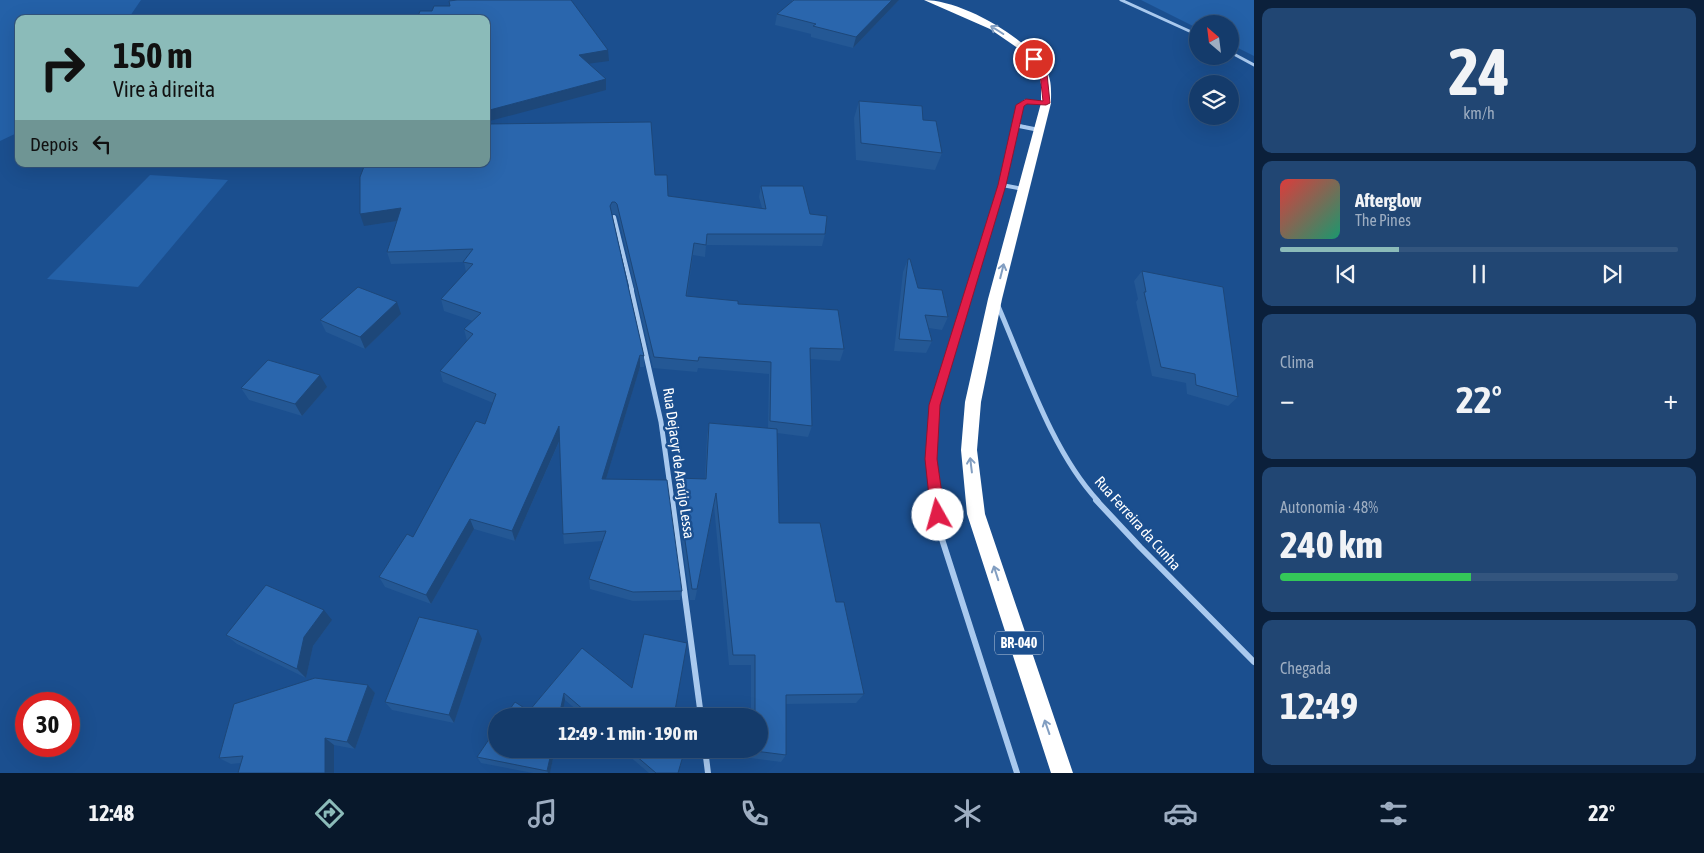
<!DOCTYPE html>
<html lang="pt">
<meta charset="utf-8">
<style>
body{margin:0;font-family:"Asap Condensed",sans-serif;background:#214673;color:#f1f3f6;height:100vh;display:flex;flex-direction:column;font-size:19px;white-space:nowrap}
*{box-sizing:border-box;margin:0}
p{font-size:16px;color:#9dadc1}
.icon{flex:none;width:28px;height:28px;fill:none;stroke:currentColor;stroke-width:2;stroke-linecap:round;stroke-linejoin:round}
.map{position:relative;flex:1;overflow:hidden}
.sheet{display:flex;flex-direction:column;gap:8px;padding:8px;background:#0b203b;width:450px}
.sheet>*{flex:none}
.top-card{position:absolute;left:15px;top:15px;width:475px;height:152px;border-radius:10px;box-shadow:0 5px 20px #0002,0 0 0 1px #33557e;background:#8bbbb9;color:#111;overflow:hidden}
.needle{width:32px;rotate:332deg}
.tools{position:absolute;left:1189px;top:15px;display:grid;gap:10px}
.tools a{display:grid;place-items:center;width:50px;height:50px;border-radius:50%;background:#143b6b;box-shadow:0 5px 20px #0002,0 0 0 1px #33557e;font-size:25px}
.speed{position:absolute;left:15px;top:692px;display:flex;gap:10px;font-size:25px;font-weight:700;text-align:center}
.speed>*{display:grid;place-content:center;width:65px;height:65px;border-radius:50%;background:#143b6b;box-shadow:0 5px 20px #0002,0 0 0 1px #33557e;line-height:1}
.speed .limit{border:8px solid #d22;background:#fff;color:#111}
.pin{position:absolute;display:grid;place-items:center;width:42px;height:42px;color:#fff;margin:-21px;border:2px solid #fff;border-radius:50%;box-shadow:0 1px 5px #0007}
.me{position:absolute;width:55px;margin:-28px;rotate:353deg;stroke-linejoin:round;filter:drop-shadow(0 0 4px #0008)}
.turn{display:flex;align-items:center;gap:18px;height:105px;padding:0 15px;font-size:22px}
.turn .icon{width:65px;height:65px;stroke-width:2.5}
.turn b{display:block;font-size:35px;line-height:42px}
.then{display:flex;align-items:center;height:48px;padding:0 15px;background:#0003;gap:10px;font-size:19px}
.big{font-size:38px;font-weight:700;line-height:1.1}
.sheet .card{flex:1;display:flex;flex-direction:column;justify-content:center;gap:8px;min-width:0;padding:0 18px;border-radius:10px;background:#214673}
.sheet .dial{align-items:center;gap:0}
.dial b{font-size:65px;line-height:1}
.song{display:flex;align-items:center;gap:15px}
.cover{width:60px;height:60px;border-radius:8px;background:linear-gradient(135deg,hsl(0 70% 55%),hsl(160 70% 35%))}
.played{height:5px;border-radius:2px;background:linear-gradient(90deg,#8bbbb9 30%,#33557e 30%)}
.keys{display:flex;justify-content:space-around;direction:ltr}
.heat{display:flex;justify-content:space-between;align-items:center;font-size:28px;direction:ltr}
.charge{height:8px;border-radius:4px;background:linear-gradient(90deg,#34c759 48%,#33557e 0)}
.trip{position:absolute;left:488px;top:708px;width:280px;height:50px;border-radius:25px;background:#143b6b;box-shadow:0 5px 20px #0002,0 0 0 1px #33557e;font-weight:700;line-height:50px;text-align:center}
.menu{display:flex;height:80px;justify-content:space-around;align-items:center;background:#08182b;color:#9dadc1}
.menu .icon{width:35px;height:35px}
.menu .current{color:#8bbbb9}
.menu b{font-size:22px;color:#f1f3f6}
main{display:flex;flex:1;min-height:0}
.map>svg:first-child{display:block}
.green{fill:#2461a8}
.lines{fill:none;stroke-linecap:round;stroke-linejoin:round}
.street-far3{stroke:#a9c9ee;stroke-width:3}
.street-far2{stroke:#a9c9ee;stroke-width:4}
.street-far1{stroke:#a9c9ee;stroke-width:5}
.street{stroke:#a9c9ee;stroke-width:6}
.highway{fill:#fff;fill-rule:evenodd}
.wall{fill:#245895}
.shaded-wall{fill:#1d4779}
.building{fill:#2a66ad;stroke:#1d4779}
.oneway{stroke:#829ec1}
.route{fill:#e11d48;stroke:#92132f}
.labels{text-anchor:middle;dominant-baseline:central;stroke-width:5;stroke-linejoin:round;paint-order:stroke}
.shield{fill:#1b4f8f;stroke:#bbcadd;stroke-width:1}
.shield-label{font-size:14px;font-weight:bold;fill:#fff}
.street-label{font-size:15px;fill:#fff;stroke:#1b4f8f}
</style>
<main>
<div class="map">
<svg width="1254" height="773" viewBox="0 0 1254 773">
<rect width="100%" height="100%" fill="#1b4f8f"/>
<g class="green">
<path d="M0,0H141L128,19H19V132L0,141Z"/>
<path d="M1141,0H1254V56L1230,44V24H1198L1197,28Z"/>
<path d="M150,175L228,180L138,287L47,279Z"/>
</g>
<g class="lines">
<g class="street-far3">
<path d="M1121,0L1198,35"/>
<path d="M1230,52L1254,65"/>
<path d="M1015,125L1025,127"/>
<path d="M1015,127L1020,105L1025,101L1046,103"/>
</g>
<g class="street-far2">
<path d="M1019,126L1039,130"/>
<path d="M1002,185L1023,189"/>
<path d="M614,217L632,290"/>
<path d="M970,290L1002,185L1015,126"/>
</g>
<g class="street-far1">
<path d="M631,289L661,422L672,501"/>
<path d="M998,306C1025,368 1052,452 1098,501"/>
<path d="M936,501L931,459L935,405L970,289"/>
</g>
<g class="street">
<path d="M672,500L701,716"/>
<path d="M936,500L940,533L1017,773"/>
<path d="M1096,500L1140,547L1254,662"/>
<path d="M705,749L708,773"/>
</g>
<path class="highway" d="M924,0C962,0 1029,38 1047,72C1052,81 1051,93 1051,103L1002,299L981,402L977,450L985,514L1073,773H1051L967,514L961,450L965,402L988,299L1041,103V84L1038,73L1030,61L1019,49L990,29Z"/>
</g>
<g class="wall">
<path d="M792,0H899L853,48L811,37V34L775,25L777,14L792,2Z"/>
<path d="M859,101L923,120L942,153L935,170L856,160L854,118Z"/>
<path d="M655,175L668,196L762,208L759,197L761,186L810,214L825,234L822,246L706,245L705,257L693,255L687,296L738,304L844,349L840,361L810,359L812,426L808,437L777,433L779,523L836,602L864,694L856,703L786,704V755L781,762L750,758V749H759V716H751V665H729L714,506L695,600H690L675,491L676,478L705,479L707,436L709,423L768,428L769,374L698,368L697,372L653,368L618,216L615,214H612L644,356V367H640L606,479L682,591L680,600L633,601L590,589L589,579L603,541L564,544L563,534L560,440L515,541L474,529L431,604L385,587L379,577L413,537L485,424L493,403L443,382L440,371L467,341L464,329L473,321L444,311L441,299L466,272L464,262L391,264L387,252L397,221L364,226Z"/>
<path d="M908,259L918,288L948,317L942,330L929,328L932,341L926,353L894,351L903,272Z"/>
<path d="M1142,271L1238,397L1228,406L1187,394L1186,383L1152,376L1136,302L1138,299L1134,281Z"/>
<path d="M401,314L365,349L326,332L320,320Z"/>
<path d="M327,387L302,416L249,400L241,388Z"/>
<path d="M332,620L313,646L306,678L237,644L226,635Z"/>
<path d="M482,639L454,723L392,710L385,702Z"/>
<path d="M582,648L632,688L674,716H584L565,700L562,716H505L529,711Z"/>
<path d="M368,685L375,693L355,749L334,745L241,763L231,764L219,758Z"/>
<path d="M496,749H555L550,773H533L481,763L477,757Z"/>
<path d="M621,749H685L678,773H649Z"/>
</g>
<g class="shaded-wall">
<path d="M892,0H899L853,48L856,37Z"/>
<path d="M608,50L609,61L579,65V55Z"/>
<path d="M606,79V90L486,122V111Z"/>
<path d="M401,208L404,220L364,226L360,214Z"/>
<path d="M397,302L401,314L365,349L360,337Z"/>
<path d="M640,355V367L603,489L602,479Z"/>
<path d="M320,375L327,387L302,416L295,404Z"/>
<path d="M559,426L561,437L515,541L512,531Z"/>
<path d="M470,519L474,529L431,604L426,595Z"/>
<path d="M324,610L332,620L313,646L306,678L297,669L304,637Z"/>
<path d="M478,630L482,639L454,723L449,715Z"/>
<path d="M368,685L375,693L355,749L347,742Z"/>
<path d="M564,693L565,700L562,716H559Z"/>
<path d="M325,738L334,745V773H325Z"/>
<path d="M552,749H555L550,773H548L547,771Z"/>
</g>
<g class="building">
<path d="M457,0H571L608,50L579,55L606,79L486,111V19H417L420,11H432L434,6H450L449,1Z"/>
<path d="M794,0H892L856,37L813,26L816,24L777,14Z"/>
<path d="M859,101L922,106L923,120L936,121L942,153L861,143Z"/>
<path d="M651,122L655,175H667L668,196L766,209L761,186H803L810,214L827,216L825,234H707L706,245L694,243L686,296L738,301V304L838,310L844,349L810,348L812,426L770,421L771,362L699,357L698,361L654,357L617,204L615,202H612L610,206L644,356L640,355L602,479L667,480L682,591L633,592L589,579L606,531L563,534L559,426L512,531L470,519L426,595L379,577L407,534L413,537L476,421L485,424L496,394L440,371L473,334L464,329L481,313L441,299L473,264L463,262L473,249L387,252L401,208L360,214V177L365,164H486V124Z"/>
<path d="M908,259H910L918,288L942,290L948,317L925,315L932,341L899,339Z"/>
<path d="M1142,271L1223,287L1238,397L1196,385L1195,374L1161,367L1144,292H1146Z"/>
<path d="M358,287L397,302L360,337L320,320Z"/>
<path d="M268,360L320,375L295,404L241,388Z"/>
<path d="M709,423L777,429L779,523H820L836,602H844L864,694L786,695V755L755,751V749H759V716H755V655H733L716,493L697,589H692L676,478L706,479Z"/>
<path d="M266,585L324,610L304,637L297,669L226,635Z"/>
<path d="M419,617L478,630L449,715L385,702Z"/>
<path d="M644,634L687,643L674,716H591L564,693L559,716H505L515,702L529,711L582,648L632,688Z"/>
<path d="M315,678L368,685L347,742L325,738V773H238L243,756L219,758L234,704Z"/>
<path d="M496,729V749H552L547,771L477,757Z"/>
<path d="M628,749H685L678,773H656Z"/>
</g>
<defs><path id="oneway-shaft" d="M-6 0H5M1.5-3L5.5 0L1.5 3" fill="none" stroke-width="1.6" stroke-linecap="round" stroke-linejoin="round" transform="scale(1.25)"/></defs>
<g class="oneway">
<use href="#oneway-shaft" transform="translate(997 30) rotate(-148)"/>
<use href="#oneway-shaft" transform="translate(1002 271) rotate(-76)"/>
<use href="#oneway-shaft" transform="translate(971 465) rotate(-97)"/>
<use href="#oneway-shaft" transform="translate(996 573) rotate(-108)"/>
<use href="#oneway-shaft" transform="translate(1047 727) rotate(-109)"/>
</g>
<path class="route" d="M1031,58H1036L1047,74L1050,103L1046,105L1027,104L1024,106L1006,185L940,405L937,459L945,515L943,519L938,520L933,519L931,515L925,459L929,405L998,185L1016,105L1026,99L1043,101L1040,74L1030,59Z"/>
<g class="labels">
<rect class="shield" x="995" y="631.5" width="48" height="23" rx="4"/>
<g class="shield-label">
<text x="1019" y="643">BR-040</text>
</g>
<g class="street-label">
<text transform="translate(679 463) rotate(82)">Rua Dejacyr de Araújo Lessa</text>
<text transform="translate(1138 523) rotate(48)">Rua Ferreira da Cunha</text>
</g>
</g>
</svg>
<div class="tools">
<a><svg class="needle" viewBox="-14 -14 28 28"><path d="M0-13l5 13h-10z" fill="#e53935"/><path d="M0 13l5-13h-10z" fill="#9dadc1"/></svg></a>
<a><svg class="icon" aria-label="layers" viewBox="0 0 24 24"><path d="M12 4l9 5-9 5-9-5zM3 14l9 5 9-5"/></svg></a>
</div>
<div class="speed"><div class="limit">30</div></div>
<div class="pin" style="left:1034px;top:59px;background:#d93025"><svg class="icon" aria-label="arrive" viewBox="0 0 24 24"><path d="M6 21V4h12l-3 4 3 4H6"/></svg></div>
<svg class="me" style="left:938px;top:515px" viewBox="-20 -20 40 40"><circle r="19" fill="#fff"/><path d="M0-13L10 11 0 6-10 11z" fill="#e11d48"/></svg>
<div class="trip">12:49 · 1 min · 190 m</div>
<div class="top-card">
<div class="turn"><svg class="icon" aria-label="right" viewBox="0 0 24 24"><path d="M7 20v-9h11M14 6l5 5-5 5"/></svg><div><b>150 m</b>Vire à direita</div></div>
<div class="then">Depois<svg class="icon" aria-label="left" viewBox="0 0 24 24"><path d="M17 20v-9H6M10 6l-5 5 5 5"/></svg></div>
</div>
</div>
<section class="sheet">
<div class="card dial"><b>24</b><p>km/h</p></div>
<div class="card">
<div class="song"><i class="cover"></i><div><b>Afterglow</b><p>The Pines</p></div></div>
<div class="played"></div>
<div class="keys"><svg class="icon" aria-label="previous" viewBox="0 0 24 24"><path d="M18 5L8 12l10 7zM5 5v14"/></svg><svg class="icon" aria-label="pause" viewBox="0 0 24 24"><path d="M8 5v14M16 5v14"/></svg><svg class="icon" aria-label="next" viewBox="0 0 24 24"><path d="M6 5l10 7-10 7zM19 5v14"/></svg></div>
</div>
<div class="card"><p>Clima</p>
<div class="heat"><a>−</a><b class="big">22°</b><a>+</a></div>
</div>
<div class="card"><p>Autonomia · 48%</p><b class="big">240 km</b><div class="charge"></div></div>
<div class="card"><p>Chegada</p><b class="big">12:49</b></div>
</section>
</main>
<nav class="menu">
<b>12:48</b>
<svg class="icon current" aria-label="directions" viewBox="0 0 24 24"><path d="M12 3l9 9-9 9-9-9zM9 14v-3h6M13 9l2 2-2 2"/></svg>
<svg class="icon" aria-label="music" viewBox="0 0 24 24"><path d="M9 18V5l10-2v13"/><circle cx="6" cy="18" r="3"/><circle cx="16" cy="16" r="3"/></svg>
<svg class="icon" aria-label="phone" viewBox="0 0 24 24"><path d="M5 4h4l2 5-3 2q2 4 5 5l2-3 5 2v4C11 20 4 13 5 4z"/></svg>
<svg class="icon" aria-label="climate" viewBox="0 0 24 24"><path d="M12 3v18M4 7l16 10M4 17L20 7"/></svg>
<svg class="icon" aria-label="car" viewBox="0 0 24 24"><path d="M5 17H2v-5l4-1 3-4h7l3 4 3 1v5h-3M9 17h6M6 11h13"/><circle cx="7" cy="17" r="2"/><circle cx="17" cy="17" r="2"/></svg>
<svg class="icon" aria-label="filters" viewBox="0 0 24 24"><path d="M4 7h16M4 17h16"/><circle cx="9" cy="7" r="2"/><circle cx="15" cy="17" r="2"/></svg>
<b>22°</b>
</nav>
